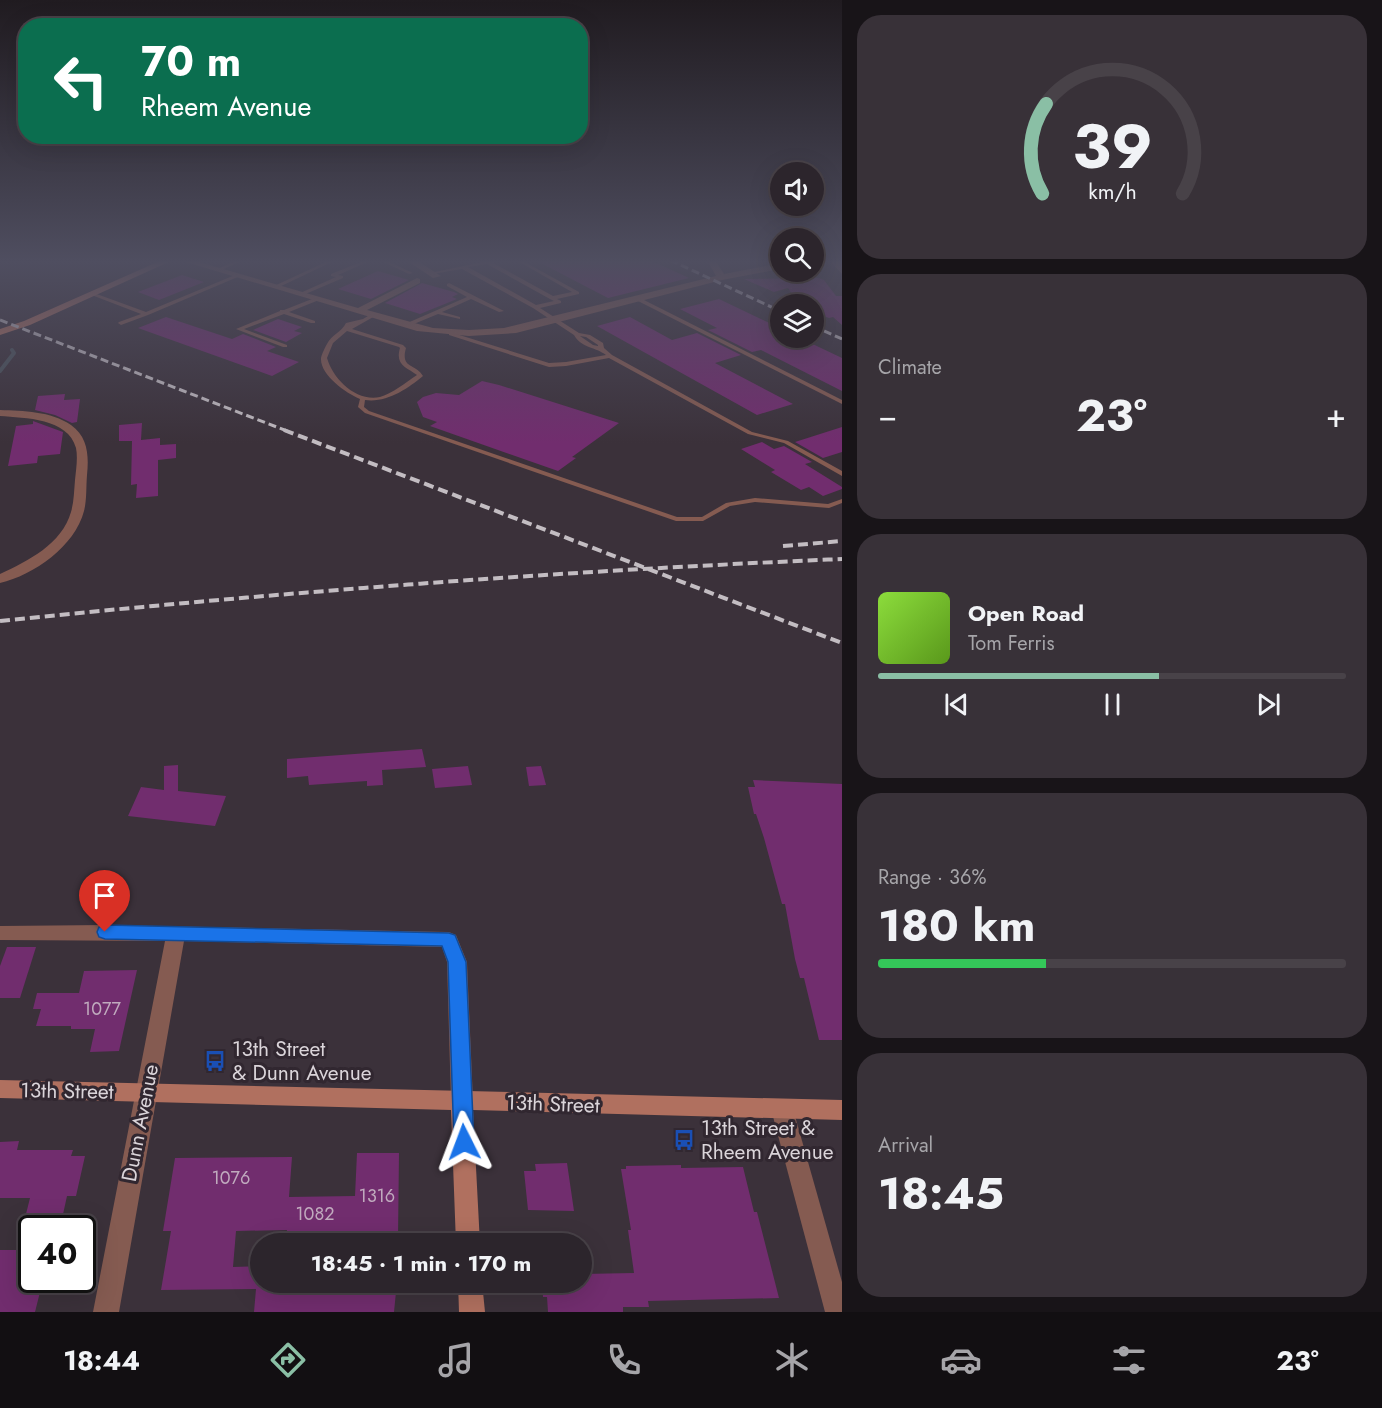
<!DOCTYPE html>
<meta charset="utf-8">
<style>
body{margin:0;font-family:Jost,sans-serif;background:#383138;color:#f1f3f6;height:100vh;display:flex;flex-direction:column;font-size:22px;white-space:nowrap}
*{box-sizing:border-box;margin:0}
p{font-size:20px;color:#a6a5a9}
.icon{flex:none;width:33px;height:33px;fill:none;stroke:currentColor;stroke-width:2;stroke-linecap:round;stroke-linejoin:round}
.map{position:relative;flex:1;overflow:hidden}
.panel{display:flex;flex-direction:column;gap:15px;padding:15px;background:#181418;width:540px}
.panel>*{flex:none}
.top-card{position:absolute;left:18px;top:18px;width:570px;height:126px;border-radius:24px;box-shadow:0 6px 24px #0002,0 0 0 2px #484248;background:#0b6e4f;color:#fff;overflow:hidden}
.tools{position:absolute;left:770px;top:162px;display:grid;gap:12px}
.tools a{display:grid;place-items:center;width:54px;height:54px;border-radius:50%;background:#2c252c;box-shadow:0 6px 24px #0002,0 0 0 2px #484248;font-size:30px}
.speed{position:absolute;left:18px;top:1215px;display:flex;gap:12px;font-size:30px;font-weight:700;text-align:center}
.speed>*{display:grid;place-content:center;width:78px;height:78px;border-radius:50%;background:#2c252c;box-shadow:0 6px 24px #0002,0 0 0 2px #484248;line-height:1}
.speed .limit{border:3px solid #111;border-radius:9px;background:#fff;color:#111}
.pin{position:absolute;display:grid;place-items:center;width:51px;height:51px;color:#fff;margin:-62px -26px;border-radius:50% 50% 50% 0;rotate:-45deg;box-shadow:0 0 6px #0007}
.pin .icon{rotate:45deg}
.me{position:absolute;width:66px;margin:-33px;rotate:357deg;stroke-linejoin:round;filter:drop-shadow(0 0 4px #0008)}
.turn{display:flex;align-items:center;gap:21px;height:126px;padding:0 24px;font-size:27px}
.turn .icon{width:78px;height:78px;stroke-width:2.5}
.turn b{display:block;font-size:42px;line-height:51px}
.big{font-size:45px;font-weight:700;line-height:1.1}
.panel .card{flex:1;display:flex;flex-direction:column;justify-content:center;gap:9px;min-width:0;padding:0 21px;border-radius:24px;background:#383138}
.panel .dial{align-items:center;gap:0}
.dial svg{height:156px;overflow:visible;fill:none;stroke:#484248;stroke-width:7;stroke-linecap:round;text-anchor:middle}
.dial text{fill:#f1f3f6;stroke:none}
.song{display:flex;align-items:center;gap:18px}
.cover{width:72px;height:72px;border-radius:9px;background:linear-gradient(135deg,hsl(90 70% 55%),hsl(90 70% 35%))}
.played{height:6px;border-radius:3px;background:linear-gradient(90deg,#8abfa5 60%,#484248 60%)}
.keys{display:flex;justify-content:space-around;direction:ltr}
.heat{display:flex;justify-content:space-between;align-items:center;font-size:33px;direction:ltr}
.charge{height:9px;border-radius:4px;background:linear-gradient(90deg,#34c759 36%,#484248 0)}
.trip{position:absolute;left:250px;top:1233px;width:342px;height:60px;border-radius:30px;background:#2c252c;box-shadow:0 6px 24px #0002,0 0 0 2px #484248;font-weight:700;line-height:60px;text-align:center}
.dock{display:flex;height:96px;justify-content:space-around;align-items:center;background:#120f12;color:#a6a5a9}
.dock .icon{width:42px;height:42px}
.dock .current{color:#8abfa5}
.dock b{font-size:27px;color:#f1f3f6}
main{display:flex;flex:1;min-height:0}
.map>svg:first-child{display:block}
.lines{fill:none;stroke-linecap:round;stroke-linejoin:round}
.stream{stroke:#4a525a;stroke-width:4}
.building{fill:#712d6e}
.lane{fill:#855b51;fill-rule:evenodd}
.street{fill:#855b51;fill-rule:evenodd}
.secondary{fill:#b0705f;fill-rule:evenodd}
.rail-far1{stroke:#c3bdc2;stroke-width:3;stroke-dasharray:8 4;stroke-linecap:butt}
.rail{stroke:#c3bdc2;stroke-width:4;stroke-dasharray:10 5;stroke-linecap:butt}
.route{fill:#1a73e8;stroke:#114b97;stroke-width:1.5}
.labels{text-anchor:middle;dominant-baseline:central;stroke-width:6;stroke-linejoin:round;paint-order:stroke}
.near-number-label{font-size:18px;fill:#c0aabe}
.near-poi-label{font-size:21px;fill:#dad4d9;stroke:#312730;text-anchor:start}
.near-street-label{font-size:21px;fill:#dad4d9;stroke:#312730}
</style>
<main>
<div class="map">
<svg width="842" height="1312" viewBox="0 0 842 1312">
<rect width="100%" height="100%" fill="#3b313a"/>
<g class="lines">
<path class="stream" d="M0,371L14,353L12,350"/>
</g>
<g class="building">
<path d="M535,260H650L689,278L608,298Z"/>
<path d="M378,271L409,280L371,299L338,289Z"/>
<path d="M182,275L204,282L159,300L138,292Z"/>
<path d="M819,278L824,280L836,296H842V325L833,317L829,318L813,312V304H799L788,288L774,292L744,279Z"/>
<path d="M422,283L454,292L458,294L452,297L457,299L420,314L385,303Z"/>
<path d="M719,299L780,328V338H800L842,358V391L761,350L752,352L708,330L717,328L680,309Z"/>
<path d="M166,317L232,339L243,334L276,347L267,351L299,362L272,376L138,328Z"/>
<path d="M630,317L672,340L697,333L741,355L715,363L793,404L757,415L597,326Z"/>
<path d="M278,319L302,327L294,331L302,333L286,342L253,330Z"/>
<path d="M482,381L499,385L619,423L572,457L576,458L558,471L430,426L437,422L423,417L417,402L423,397L436,393L459,395Z"/>
<path d="M65,394L64,400L80,399L77,422L72,423L55,415L35,410L38,396Z"/>
<path d="M33,421L63,432L60,454L38,456L37,463L8,466L16,426L33,424Z"/>
<path d="M142,423L141,440L160,438V445L176,444V458L158,460V496L136,498L137,484L131,485L132,441H119V425Z"/>
<path d="M842,427V452L823,458L795,442Z"/>
<path d="M762,442L774,449L784,446L812,462L805,464L842,487V489L823,496L809,487L801,490L771,472L775,470L741,449Z"/>
<path d="M422,749L426,767L382,770L383,785L367,786V781L309,785L308,776L287,778V759Z"/>
<path d="M178,765V791L226,796L215,826L128,816L141,787L164,790V766Z"/>
<path d="M468,766L472,785L435,788L432,769Z"/>
<path d="M541,766L546,785L529,786L526,767Z"/>
<path d="M753,780L842,784V1040H819L804,978H800L795,959L785,904H782L764,838L756,814H754L748,787H755Z"/>
<path d="M7,947H36L20,998H0V966Z"/>
<path d="M137,970L119,1051L90,1052L95,1029H71V1026H36L41,1009H33L37,993H79L84,971Z"/>
<path d="M19,1141L17,1150H73L71,1156H85L76,1196H67L60,1228H32V1280H43L35,1312H0V1250H17L30,1198H0V1142Z"/>
<path d="M357,1153H399L398,1238H369V1244H285L287,1230L236,1231L233,1267L261,1266V1282H397L394,1312H254L256,1289L161,1290L171,1231H163L175,1158L292,1157L289,1197L355,1196Z"/>
<path d="M567,1163L574,1211L528,1210L524,1171H536L535,1164Z"/>
<path d="M681,1165V1168L743,1167L754,1212H757L779,1298L648,1301L649,1307H623V1312H548L547,1297H543L542,1282H582V1274L634,1273L628,1230H631L621,1169H626V1166Z"/>
</g>
<g class="lines">
<g class="lane">
<path d="M238,260H244L219,271L215,270Z"/>
<path d="M330,260H336L277,288L272,287Z"/>
<path d="M366,260H372L338,275L343,276V278L303,295L298,294L336,277L331,276V274Z"/>
<path d="M379,260H385L413,273L409,274Z"/>
<path d="M492,260H500L493,263L553,296L572,292L516,260H521L579,292V294L557,299L561,301V303L540,308L579,333L590,335L603,343L604,348L612,355L752,432L788,441L842,471V476L784,443L748,434L609,358L566,366L549,367L449,335V333H453L549,363L566,362L606,355C596,347 581,348 574,335L533,308L462,269L432,274L430,273ZM487,264L550,299L554,301L536,305L468,267ZM580,336L586,337L598,345V346L593,345Z"/>
<path d="M235,275L240,276L148,315L121,325L118,323L119,322L141,314L89,294L94,293L146,312Z"/>
<path d="M449,283L504,311L499,312L471,299L442,312L460,317V319L438,314L409,326H405V324L467,297L447,286V284Z"/>
<path d="M317,297L319,298V300L289,312L315,321V323H311L284,314L244,329L287,345V347H283L236,329L280,311V310H284Z"/>
<path d="M638,297L842,400V404L636,300V298Z"/>
<path d="M373,313L376,315L375,316L352,329L403,345L406,348C400,369 416,363 423,376C407,389 387,403 365,400L364,407L369,411L677,517H702L726,503L755,498L828,504L842,499V503L829,508L755,502L730,506L703,521H676L365,413L358,407L360,399C346,393 320,375 321,358C322,354 325,347 327,344C331,335 342,332 346,323L363,319ZM347,331L399,347L400,348C395,365 406,367 417,375C405,383 393,393 380,397C356,402 333,379 327,358L333,343Z"/>
</g>
<g class="street">
<path d="M179,260H192L358,308L417,278L420,279V283L367,310L433,328L469,330L504,328L716,276L707,260H715L724,274L780,263V269L722,280L516,333L469,336L417,331Z"/>
<path d="M406,260H416L441,276L433,278Z"/>
<path d="M829,260H838L842,265V274Z"/>
<path d="M0,410C23,411 51,411 71,425C88,437 89,456 87,475C86,487 87,500 84,511C75,546 34,575 0,583V574C28,561 62,544 71,512C74,502 74,491 75,480C76,470 78,458 76,448C68,418 25,418 0,416Z"/>
<path d="M105,925L449,932L456,935L467,962L473,1101L470,1108L462,1111L454,1108L451,1101L447,962L442,947L184,941L119,1312H93L165,941L0,940V926Z"/>
<path d="M782,1099L790,1102L793,1109L842,1282V1312H825L771,1109L774,1102Z"/>
</g>
<g class="secondary">
<path d="M162,260H173L30,325L0,335V329L24,321Z"/>
<path d="M0,1080L842,1100V1120L473,1110L480,1244H456L451,1110L0,1098Z"/>
<path d="M458,1282H482L485,1312H459Z"/>
</g>
<g class="rail-far1">
<path d="M670,260L780,311"/>
<path d="M0,320L287,431"/>
<path d="M813,326L842,339"/>
</g>
<g class="rail">
<path d="M284,430L842,643"/>
<path d="M783,546L842,541"/>
<path d="M0,621C280,592 561,571 842,559"/>
</g>
</g>
<linearGradient id="sky" x2="0" y2="1"><stop stop-color="#201b20"/><stop offset="0.59" stop-color="#4f4e60"/><stop offset="1" stop-color="#4f4e60" stop-opacity="0"/></linearGradient>
<rect width="842" height="443" fill="url(#sky)"/>
<path class="route" d="M105,925L449,933L455,935L466,962L474,1142L471,1149L464,1152L457,1149L454,1142L448,962L442,946L105,939L99,937L97,932L99,927Z"/>
<defs>
<symbol id="bus-bare" viewBox="-9 -9 18 18"><path d="M-5-6H5V4H4V6H2V4H-2V6H-4V4H-5ZM-3.5-4V0h7V-4ZM-3.5 1.2v1.5H-2V1.2ZM2 1.2v1.5H3.5V1.2Z" fill="#1a4fb4" stroke="#312730" stroke-width="2.5" paint-order="stroke"/></symbol>
</defs>
<g fill-rule="evenodd">
<use href="#bus-bare" x="200" y="1046" width="30" height="30"/>
<use href="#bus-bare" x="669" y="1125" width="30" height="30"/>
</g>
<g class="labels">
<g class="near-number-label">
<text x="102" y="1009">1077</text>
<text x="231" y="1178">1076</text>
<text x="377" y="1196">1316</text>
<text x="315" y="1214">1082</text>
</g>
<g class="near-poi-label">
<text x="232" y="1049">13th Street<tspan x="232" dy="24">&amp; Dunn Avenue</tspan></text>
<text x="701" y="1128">13th Street &amp;<tspan x="701" dy="24">Rheem Avenue</tspan></text>
</g>
<g class="near-street-label">
<text transform="translate(67 1091) rotate(1)">13th Street</text>
<text transform="translate(553 1104) rotate(2)">13th Street</text>
<text transform="translate(140 1123) rotate(-79)">Dunn Avenue</text>
</g>
</g>
</svg>
<div class="tools">
<a><svg class="icon" aria-label="sound" viewBox="0 0 24 24"><path d="M4 9h4l5-4v14l-5-4H4zM17 9q2 3 0 6"/></svg></a>
<a><svg class="icon" aria-label="search" viewBox="0 0 24 24"><circle cx="10" cy="10" r="6"/><path d="M15 15l6 6"/></svg></a>
<a><svg class="icon" aria-label="layers" viewBox="0 0 24 24"><path d="M12 4l9 5-9 5-9-5zM3 14l9 5 9-5"/></svg></a>
</div>
<div class="speed"><div class="limit">40</div></div>
<div class="pin" style="left:105px;top:932px;background:#d93025"><svg class="icon" aria-label="arrive" viewBox="0 0 24 24"><path d="M6 21V4h12l-3 4 3 4H6"/></svg></div>
<svg class="me" style="left:464px;top:1142px" viewBox="-20 -20 40 40"><path d="M0-17L14 15 0 8-14 15z" fill="#1a73e8" stroke="#fff" stroke-width="4"/></svg>
<div class="trip">18:45 · 1 min · 170 m</div>
<div class="top-card">
<div class="turn"><svg class="icon" aria-label="left" viewBox="0 0 24 24"><path d="M17 20v-9H6M10 6l-5 5 5 5"/></svg><div><b>70 m</b>Rheem Avenue</div></div>
</div>
</div>
<section class="panel">
<div class="card dial"><svg viewBox="0 0 100 80">
<path d="M14 69A42 42 0 1 1 86 69"/>
<path d="M14 69A42 42 0 0 1 16 23" stroke="#8abfa5"/>
<text x="50" y="56" font-size="32" font-weight="700">39</text>
<text x="50" y="72" font-size="11">km/h</text>
</svg></div>
<div class="card"><p>Climate</p>
<div class="heat"><a>−</a><b class="big">23°</b><a>+</a></div>
</div>
<div class="card">
<div class="song"><i class="cover"></i><div><b>Open Road</b><p>Tom Ferris</p></div></div>
<div class="played"></div>
<div class="keys"><svg class="icon" aria-label="previous" viewBox="0 0 24 24"><path d="M18 5L8 12l10 7zM5 5v14"/></svg><svg class="icon" aria-label="pause" viewBox="0 0 24 24"><path d="M8 5v14M16 5v14"/></svg><svg class="icon" aria-label="next" viewBox="0 0 24 24"><path d="M6 5l10 7-10 7zM19 5v14"/></svg></div>
</div>
<div class="card"><p>Range · 36%</p><b class="big">180 km</b><div class="charge"></div></div>
<div class="card"><p>Arrival</p><b class="big">18:45</b></div>
</section>
</main>
<nav class="dock">
<b>18:44</b>
<svg class="icon current" aria-label="directions" viewBox="0 0 24 24"><path d="M12 3l9 9-9 9-9-9zM9 14v-3h6M13 9l2 2-2 2"/></svg>
<svg class="icon" aria-label="music" viewBox="0 0 24 24"><path d="M9 18V5l10-2v13"/><circle cx="6" cy="18" r="3"/><circle cx="16" cy="16" r="3"/></svg>
<svg class="icon" aria-label="phone" viewBox="0 0 24 24"><path d="M5 4h4l2 5-3 2q2 4 5 5l2-3 5 2v4C11 20 4 13 5 4z"/></svg>
<svg class="icon" aria-label="climate" viewBox="0 0 24 24"><path d="M12 3v18M4 7l16 10M4 17L20 7"/></svg>
<svg class="icon" aria-label="car" viewBox="0 0 24 24"><path d="M5 17H2v-5l4-1 3-4h7l3 4 3 1v5h-3M9 17h6M6 11h13"/><circle cx="7" cy="17" r="2"/><circle cx="17" cy="17" r="2"/></svg>
<svg class="icon" aria-label="filters" viewBox="0 0 24 24"><path d="M4 7h16M4 17h16"/><circle cx="9" cy="7" r="2"/><circle cx="15" cy="17" r="2"/></svg>
<b>23°</b>
</nav>
